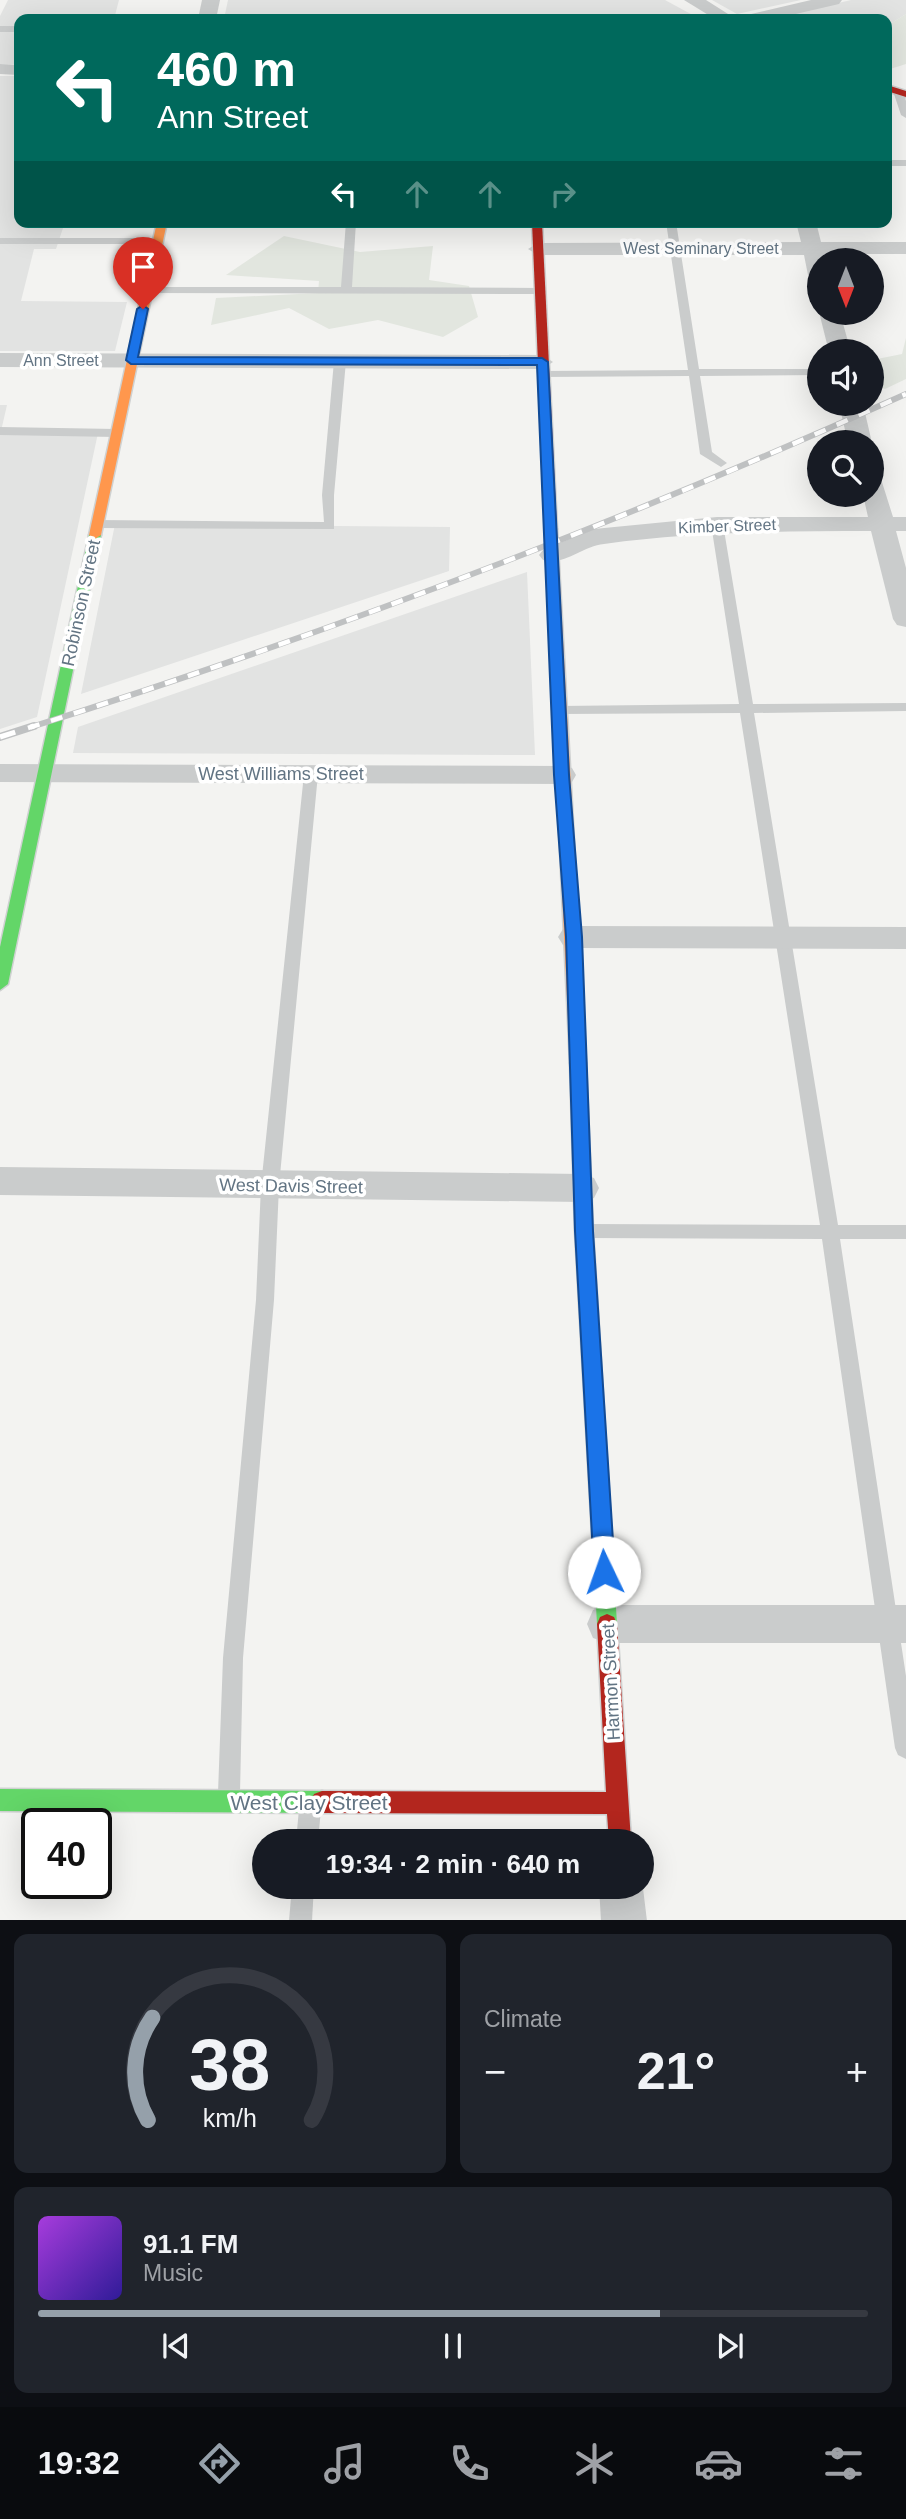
<!DOCTYPE html>
<meta charset="utf-8">
<style>
body{margin:0;font-family:Helvetica,sans-serif;background:#20242c;color:#f1f3f6;height:100vh;display:flex;flex-direction:column;font-size:26px;white-space:nowrap}
*{box-sizing:border-box;margin:0}
p{font-size:23px;color:#9ea1a6}
.icon{flex:none;width:38px;height:38px;fill:none;stroke:currentColor;stroke-width:2;stroke-linecap:round;stroke-linejoin:round}
.map{position:relative;height:1920px;overflow:hidden}
.details{display:flex;flex-direction:column;gap:14px;padding:14px;background:#0d0f14;flex:1}
.details>*{flex:none}
.banner{position:absolute;left:14px;top:14px;width:878px;height:214px;border-radius:14px;box-shadow:0 7px 28px #0002;background:#00695c;color:#fff;overflow:hidden}
.needle{width:46px;rotate:180deg}
.buttons{position:absolute;left:807px;top:248px;display:grid;gap:14px}
.buttons a{display:grid;place-items:center;width:77px;height:77px;border-radius:50%;background:#171b24;box-shadow:0 7px 28px #0002;font-size:35px}
.speed{position:absolute;left:21px;top:1808px;display:flex;gap:14px;font-size:35px;font-weight:700;text-align:center}
.speed>*{display:grid;place-content:center;width:91px;height:91px;border-radius:50%;background:#171b24;box-shadow:0 7px 28px #0002;line-height:1}
.speed .limit{border:4px solid #111;border-radius:10px;background:#fff;color:#111}
.pin{position:absolute;display:grid;place-items:center;width:60px;height:60px;color:#fff;margin:-72px -30px;border-radius:50% 50% 50% 0;rotate:-45deg;box-shadow:0 0 7px #0007}
.pin .icon{rotate:45deg}
.me{position:absolute;width:77px;margin:-38px;rotate:357deg;stroke-linejoin:round;filter:drop-shadow(0 0 5px #0008)}
.turn{display:flex;align-items:center;gap:24px;height:147px;padding:0 28px;font-size:32px}
.turn .icon{width:91px;height:91px;stroke-width:2.5}
.turn b{display:block;font-size:49px;line-height:60px}
.lanes{display:flex;align-items:center;height:66px;padding:0 28px;background:#0003;justify-content:center;gap:35px;direction:ltr}
.lanes .off{opacity:.35}
.big{font-size:52px;font-weight:700;line-height:1.1}
.details .card{flex:1;display:flex;flex-direction:column;justify-content:center;gap:10px;min-width:0;padding:0 24px;border-radius:14px;background:#20242c}
.details .dial{align-items:center;gap:0}
.dial svg{height:182px;overflow:visible;fill:none;stroke:#363941;stroke-width:7;stroke-linecap:round;text-anchor:middle}
.dial text{fill:#f1f3f6;stroke:none}
.song{display:flex;align-items:center;gap:21px}
.cover{width:84px;height:84px;border-radius:10px;background:linear-gradient(135deg,hsl(280 70% 55%),hsl(250 70% 35%))}
.played{height:7px;border-radius:4px;background:linear-gradient(90deg,#95a0aa 75%,#363941 75%)}
.keys{display:flex;justify-content:space-around;direction:ltr}
.heat{display:flex;justify-content:space-between;align-items:center;font-size:38px;direction:ltr}
.details .tiles{flex:1;display:grid;gap:14px;grid-template-columns:1fr 1fr}
.card:last-child{grid-column:span 2}
.trip{position:absolute;left:252px;top:1829px;width:402px;height:70px;border-radius:35px;background:#171b24;box-shadow:0 7px 28px #0002;font-weight:700;line-height:70px;text-align:center}
.tabs{display:flex;height:112px;justify-content:space-around;align-items:center;background:#090b0e;color:#9ea1a6}
.tabs .icon{width:49px;height:49px}
.tabs .selected{color:#95a0aa}
.tabs b{font-size:32px;color:#f1f3f6}
.map>svg:first-child{display:block}
.built{fill:#e2e3e2}
.green{fill:#e2e6df}
.lines{fill:none;stroke-linecap:round;stroke-linejoin:round}
.fast-casing{stroke:#cfd1d1;stroke-width:3}
.slow-casing{stroke:#cfd1d1;stroke-width:3}
.jam-casing{stroke:#cfd1d1;stroke-width:3}
.lane{fill:#cacccc;fill-rule:evenodd}
.street{fill:#cacccc;fill-rule:evenodd}
.fast{fill:#63d668;fill-rule:evenodd}
.slow{fill:#ff974d;fill-rule:evenodd}
.jam{fill:#b3261e;fill-rule:evenodd}
.rail-far1-casing{stroke:#bfc1c2;stroke-width:6}
.rail-casing{stroke:#bfc1c2;stroke-width:8}
.rail-far1{stroke:#fff;stroke-width:4.5;stroke-dasharray:12;stroke-linecap:butt}
.rail{stroke:#fff;stroke-width:5;stroke-dasharray:16;stroke-linecap:butt}
.route{fill:#1a73e8;stroke:#114b97;stroke-width:2}
.labels{text-anchor:middle;dominant-baseline:central;stroke-width:7;stroke-linejoin:round;paint-order:stroke}
.far-street-label{font-size:16px;fill:#627483;stroke:#fff}
.street-label{font-size:18px;fill:#627483;stroke:#fff}
.near-street-label{font-size:21px;fill:#627483;stroke:#fff}
</style>
<div class="map">
<svg width="906" height="1921" viewBox="0 0 906 1921">
<rect width="100%" height="100%" fill="#f3f3f1"/>
<g class="built">
<path d="M8,0H119L114,19H19V64H0V16Z"/>
<path d="M228,0H665L700,19H224Z"/>
<path d="M712,0H801L737,14Z"/>
<path d="M851,0H906V14L887,26V19H771Z"/>
<path d="M0,76H19V222H65L56,249H34L21,301L127,302L115,351H0Z"/>
<path d="M0,405H7L1,431L98,433L37,717L0,729Z"/>
<path d="M115,524L450,527L449,571L81,694Z"/>
<path d="M527,572L535,755L73,753L78,727Z"/>
</g>
<g class="green">
<path d="M906,14V64L887,70V26Z"/>
<path d="M284,236L360,252L433,246L429,280L469,286L478,317L443,337L378,320L329,329L289,308L211,325L216,298L318,293L319,281L226,275Z"/>
<path d="M906,338V379L885,389L872,384V360L902,354Z"/>
</g>
<g class="lines">
<defs>
<g id="fast">
<path d="M95,531L101,535L8,984L0,990V947L89,535Z"/>
<path d="M578,1057L584,1059L586,1063L593,1231L617,1624L614,1631L607,1634L600,1631L597,1624L575,1231L570,1063L572,1059Z"/>
<path d="M0,1789L322,1791L330,1794L333,1802L330,1810L322,1813L0,1811Z"/>
</g>
<g id="slow">
<path d="M157,222H167L101,535L95,539L89,535Z"/>
<path d="M551,525L557,529L586,1063L584,1067H572L570,1063L545,529Z"/>
</g>
<g id="jam">
<path d="M887,85L906,91V97L887,91Z"/>
<path d="M532,222H542L557,529L551,533L545,529Z"/>
<path d="M607,1614L614,1617L617,1624L631,1841H609L607,1814L322,1813L314,1810L311,1802L314,1794L322,1791L606,1792L597,1624L600,1617Z"/>
</g>
</defs>
<use href="#fast" class="fast-casing"/>
<use href="#slow" class="slow-casing"/>
<use href="#jam" class="jam-casing"/>
<g class="lane">
<rect x="0" y="26" width="19" height="6"/>
<path d="M898,88L903,91L906,101V118L901,115L893,91Z"/>
<rect x="887" y="160" width="19" height="6"/>
<path d="M346,222H356L352,287L541,288L546,291L541,294L147,293L142,290L147,287H341Z"/>
<path d="M666,222H676L699,369H819V375L700,376L712,452L727,463L721,467L700,454L689,376L543,377L537,374L543,371L688,370Z"/>
<path d="M0,238H158L163,241L158,244H0Z"/>
<path d="M340,358L346,361L334,495V529L97,528L91,524L97,520L324,522L322,495L334,361Z"/>
<path d="M0,427L116,429L122,433L116,437L0,435Z"/>
<path d="M717,520L723,524L753,704L906,703V711L754,713L838,1225H906V1239H840L906,1676V1759L898,1755L895,1748L822,1239L586,1238L580,1236L577,1231L580,1226L586,1224L820,1225L740,713L560,714L553,710L560,706L739,704L711,524Z"/>
<path d="M311,769L318,774L279,1186L274,1300L243,1658L240,1793L237,1801L229,1804L221,1801L218,1793L223,1658L256,1300L261,1186L304,774Z"/>
<path d="M310,1798L318,1801L321,1809L318,1841H296L299,1809L302,1801Z"/>
<path d="M292,1886H314L312,1921H289Z"/>
</g>
<g class="street">
<path d="M202,0H220L216,19H198Z"/>
<path d="M684,0H706L736,19H715Z"/>
<path d="M811,0H842L839,4L774,19H744L747,15Z"/>
<path d="M0,64L19,65V75L0,74Z"/>
<path d="M796,222H816L821,242H906V254H824L826,261H819V281L808,275L804,255H538L528,249L538,243L801,242Z"/>
<path d="M819,312L840,313L851,352H829Z"/>
<path d="M0,353L542,355L553,362L542,369L0,367Z"/>
<path d="M839,404H863L872,443V444L848,443Z"/>
<path d="M872,477L881,479L893,517H906V531H896L906,568V627L897,625L893,619L871,531C781,531 693,532 604,544C582,546 565,566 543,560L539,555L543,550L594,529L717,517H868L863,495H872Z"/>
<path d="M0,764L562,766L572,768L576,775L572,782L562,784L0,782Z"/>
<path d="M574,926L906,927V949L574,948L563,945L558,937L563,929Z"/>
<path d="M0,1167L582,1174L594,1178L599,1188L594,1198L582,1202L0,1195Z"/>
<path d="M608,1605H906V1643H608L593,1638L587,1624L593,1610Z"/>
<path d="M642,1880L647,1921H601L599,1886H642Z"/>
</g>
<use href="#fast" class="fast"/>
<use href="#slow" class="slow"/>
<use href="#jam" class="jam"/>
<defs>
<path id="rail-far1" d="M28,728C328,634 620,523 906,394"/>
<path id="rail" d="M0,737L34,726"/>
</defs>
<use href="#rail-far1" class="rail-far1-casing"/>
<use href="#rail" class="rail-casing"/>
<use href="#rail-far1" class="rail-far1"/>
<use href="#rail" class="rail"/>
</g>
<path class="route" d="M143,305L148,309L138,357L542,358L548,362L569,775L582,937L593,1231L615,1572L612,1578L604,1581L597,1578L594,1572L575,1231L566,937L554,775L537,365L131,364L126,360L137,309Z"/>
<g class="labels">
<g class="far-street-label">
<text x="701" y="248">West Seminary Street</text>
<text x="61" y="360">Ann Street</text>
<text transform="translate(727 526) rotate(-2)">Kimber Street</text>
</g>
<g class="street-label">
<text transform="translate(81 603) rotate(-78)">Robinson Street</text>
<text x="281" y="774">West Williams Street</text>
<text transform="translate(291 1186) rotate(1)">West Davis Street</text>
<text transform="translate(611 1682) rotate(-93)">Harmon Street</text>
</g>
<g class="near-street-label">
<text x="309" y="1802">West Clay Street</text>
</g>
</g>
</svg>
<div class="buttons">
<a><svg class="needle" viewBox="-14 -14 28 28"><path d="M0-13l5 13h-10z" fill="#e53935"/><path d="M0 13l5-13h-10z" fill="#9ea1a6"/></svg></a>
<a><svg class="icon" aria-label="sound" viewBox="0 0 24 24"><path d="M4 9h4l5-4v14l-5-4H4zM17 9q2 3 0 6"/></svg></a>
<a><svg class="icon" aria-label="search" viewBox="0 0 24 24"><circle cx="10" cy="10" r="6"/><path d="M15 15l6 6"/></svg></a>
</div>
<div class="speed"><div class="limit">40</div></div>
<div class="pin" style="left:143px;top:309px;background:#d93025"><svg class="icon" aria-label="arrive" viewBox="0 0 24 24"><path d="M6 21V4h12l-3 4 3 4H6"/></svg></div>
<svg class="me" style="left:604px;top:1572px" viewBox="-20 -20 40 40"><circle r="19" fill="#fff"/><path d="M0-13L10 11 0 6-10 11z" fill="#1a73e8"/></svg>
<div class="trip">19:34 · 2 min · 640 m</div>
<div class="banner">
<div class="turn"><svg class="icon" aria-label="left" viewBox="0 0 24 24"><path d="M17 20v-9H6M10 6l-5 5 5 5"/></svg><div><b>460 m</b>Ann Street</div></div>
<div class="lanes"><svg class="icon" aria-label="left" viewBox="0 0 24 24"><path d="M17 20v-9H6M10 6l-5 5 5 5"/></svg><svg class="icon off" aria-label="ahead" viewBox="0 0 24 24"><path d="M12 20V5M6 11l6-6 6 6"/></svg><svg class="icon off" aria-label="ahead" viewBox="0 0 24 24"><path d="M12 20V5M6 11l6-6 6 6"/></svg><svg class="icon off" aria-label="right" viewBox="0 0 24 24"><path d="M7 20v-9h11M14 6l5 5-5 5"/></svg></div>
</div>
</div>
<section class="details">
<div class="tiles">
<div class="card dial"><svg viewBox="0 0 100 80">
<path d="M14 69A42 42 0 1 1 86 69"/>
<path d="M14 69A42 42 0 0 1 16 24" stroke="#95a0aa"/>
<text x="50" y="56" font-size="32" font-weight="700">38</text>
<text x="50" y="72" font-size="11">km/h</text>
</svg></div>
<div class="card"><p>Climate</p>
<div class="heat"><a>−</a><b class="big">21°</b><a>+</a></div>
</div>
<div class="card">
<div class="song"><i class="cover"></i><div><b>91.1 FM</b><p>Music</p></div></div>
<div class="played"></div>
<div class="keys"><svg class="icon" aria-label="previous" viewBox="0 0 24 24"><path d="M18 5L8 12l10 7zM5 5v14"/></svg><svg class="icon" aria-label="pause" viewBox="0 0 24 24"><path d="M8 5v14M16 5v14"/></svg><svg class="icon" aria-label="next" viewBox="0 0 24 24"><path d="M6 5l10 7-10 7zM19 5v14"/></svg></div>
</div>
</div>
</section>
<nav class="tabs">
<b>19:32</b>
<svg class="icon selected" aria-label="directions" viewBox="0 0 24 24"><path d="M12 3l9 9-9 9-9-9zM9 14v-3h6M13 9l2 2-2 2"/></svg>
<svg class="icon" aria-label="music" viewBox="0 0 24 24"><path d="M9 18V5l10-2v13"/><circle cx="6" cy="18" r="3"/><circle cx="16" cy="16" r="3"/></svg>
<svg class="icon" aria-label="phone" viewBox="0 0 24 24"><path d="M5 4h4l2 5-3 2q2 4 5 5l2-3 5 2v4C11 20 4 13 5 4z"/></svg>
<svg class="icon" aria-label="climate" viewBox="0 0 24 24"><path d="M12 3v18M4 7l16 10M4 17L20 7"/></svg>
<svg class="icon" aria-label="car" viewBox="0 0 24 24"><path d="M5 17H2v-5l4-1 3-4h7l3 4 3 1v5h-3M9 17h6M6 11h13"/><circle cx="7" cy="17" r="2"/><circle cx="17" cy="17" r="2"/></svg>
<svg class="icon" aria-label="filters" viewBox="0 0 24 24"><path d="M4 7h16M4 17h16"/><circle cx="9" cy="7" r="2"/><circle cx="15" cy="17" r="2"/></svg>
</nav>
